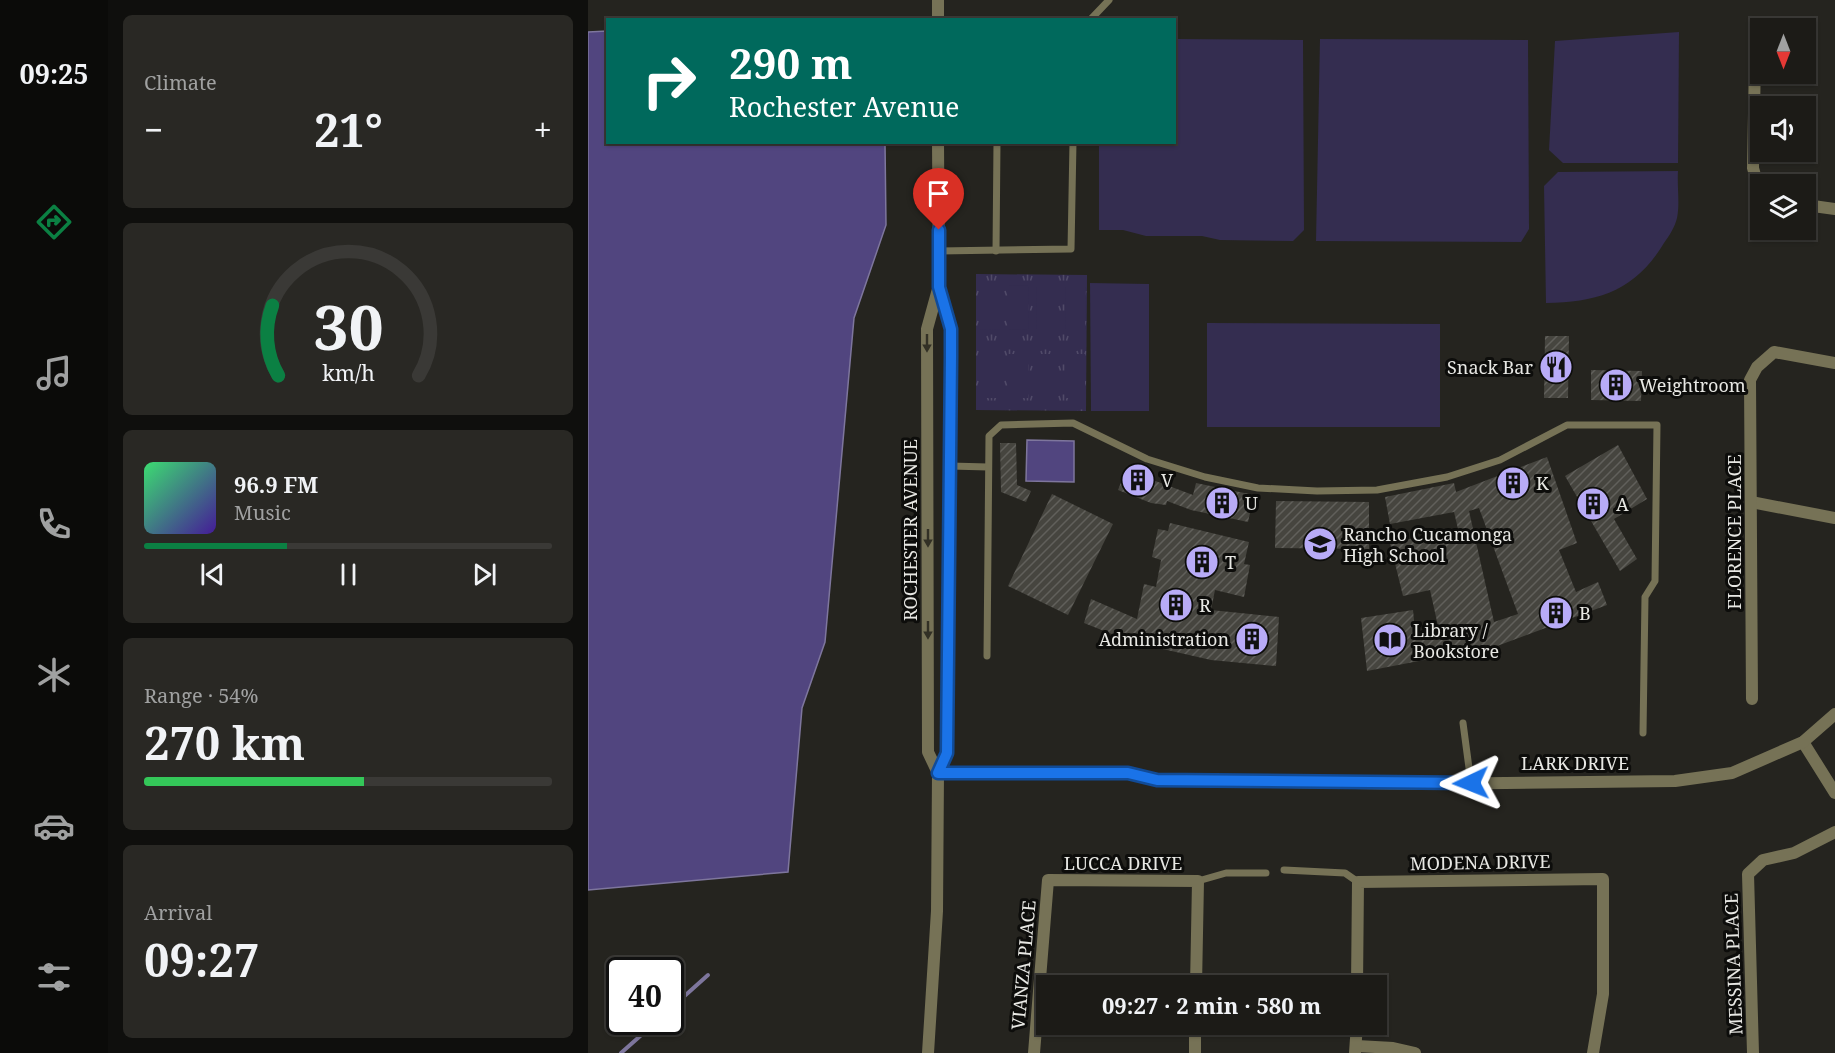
<!DOCTYPE html>
<meta charset="utf-8">
<style>
body{margin:0;font-family:"Noto Serif",serif;background:#292824;color:#f1f3f6;height:100vh;display:flex;flex-direction:column;font-size:22px;white-space:nowrap}
*{box-sizing:border-box;margin:0}
p{font-size:20px;color:#a0a1a1}
.icon{flex:none;width:33px;height:33px;fill:none;stroke:currentColor;stroke-width:2;stroke-linecap:round;stroke-linejoin:round}
.map{position:relative;flex:1;overflow:hidden}
.details{display:flex;flex-direction:column;gap:15px;padding:15px;background:#0f0f0d;width:480px}
.details>*{flex:none}
.banner{position:absolute;left:18px;top:18px;width:570px;height:126px;border-radius:0px;box-shadow:0 2px 4px #0004,0 0 0 2px #3a3936;background:#00695c;color:#fff;overflow:hidden}
.needle{width:39px;rotate:180deg}
.controls{position:absolute;left:1162px;top:18px;display:grid;gap:12px}
.controls a{display:grid;place-items:center;width:66px;height:66px;border-radius:0px;background:#1c1b17;box-shadow:0 2px 4px #0004,0 0 0 2px #3a3936;font-size:30px}
.speed{position:absolute;left:18px;top:957px;display:flex;gap:12px;font-size:30px;font-weight:700;text-align:center}
.speed>*{display:grid;place-content:center;width:78px;height:78px;border-radius:50%;background:#1c1b17;box-shadow:0 2px 4px #0004,0 0 0 2px #3a3936;line-height:1}
.speed .limit{border:3px solid #111;border-radius:9px;background:#fff;color:#111}
.pin{position:absolute;display:grid;place-items:center;width:51px;height:51px;color:#fff;margin:-62px -26px;border-radius:50% 50% 50% 0;rotate:-45deg;box-shadow:0 0 6px #0007}
.pin .icon{rotate:45deg}
.me{position:absolute;width:66px;margin:-33px;rotate:268deg;stroke-linejoin:round;filter:drop-shadow(0 0 4px #0008)}
.turn{display:flex;align-items:center;gap:21px;height:126px;padding:0 24px;font-size:27px}
.turn .icon{width:78px;height:78px;stroke-width:2.5}
.turn b{display:block;font-size:42px;line-height:51px}
.big{font-size:45px;font-weight:700;line-height:1.1}
.details .card{flex:1;display:flex;flex-direction:column;justify-content:center;gap:9px;min-width:0;padding:0 21px;border-radius:9px;background:#292824}
.details .dial{align-items:center;gap:0}
.dial svg{height:156px;overflow:visible;fill:none;stroke:#3a3936;stroke-width:7;stroke-linecap:round;text-anchor:middle}
.dial text{fill:#f1f3f6;stroke:none}
.song{display:flex;align-items:center;gap:18px}
.cover{width:72px;height:72px;border-radius:9px;background:linear-gradient(135deg,hsl(140 70% 55%),hsl(260 70% 35%))}
.played{height:6px;border-radius:3px;background:linear-gradient(90deg,#0b8043 35%,#3a3936 35%)}
.keys{display:flex;justify-content:space-around;direction:ltr}
.heat{display:flex;justify-content:space-between;align-items:center;font-size:33px;direction:ltr}
.charge{height:9px;border-radius:4px;background:linear-gradient(90deg,#34c759 54%,#3a3936 0)}
.trip{position:absolute;left:448px;top:975px;width:351px;height:60px;border-radius:0px;background:#1c1b17;box-shadow:0 2px 4px #0004,0 0 0 2px #3a3936;font-weight:700;line-height:60px;text-align:center}
main{display:flex;flex:1;min-height:0}
.menu{display:flex;flex-direction:column;width:108px;justify-content:space-around;align-items:center;background:#0b0b09;color:#a0a1a1}
.menu .icon{width:42px;height:42px}
.menu .selected{color:#0b8043}
.menu b{font-size:27px;color:#f1f3f6}
.map>svg:first-child{display:block}
.grass{fill:url(#grass-tufts)}
.garden{fill:#342d50}
.water{fill:#51457f;stroke:#7e769d;stroke-width:1.5}
.lines{fill:none;stroke-linecap:round;stroke-linejoin:round}
.stream{stroke:#7e769d;stroke-width:4}
.building{fill:url(#building-hatch);fill-rule:evenodd}
.service{stroke:#767256;stroke-width:7}
.minor{stroke:#767256;stroke-width:12}
.tertiary{stroke:#767256;stroke-width:12}
.oneway{fill:#323025}
.route-casing{stroke:#114b97;stroke-width:15}
.route{stroke:#1a73e8;stroke-width:10}
.labels{text-anchor:middle;dominant-baseline:central;stroke-width:6;stroke-linejoin:round;paint-order:stroke}
.poi-label{font-size:18px;fill:#e8e8e4;stroke:#0d0d0b;text-anchor:start}
.street-label{font-size:18px;fill:#e8e8e4;stroke:#0d0d0b}
</style>
<main>
<nav class="menu">
<b>09:25</b>
<svg class="icon selected" aria-label="directions" viewBox="0 0 24 24"><path d="M12 3l9 9-9 9-9-9zM9 14v-3h6M13 9l2 2-2 2"/></svg>
<svg class="icon" aria-label="music" viewBox="0 0 24 24"><path d="M9 18V5l10-2v13"/><circle cx="6" cy="18" r="3"/><circle cx="16" cy="16" r="3"/></svg>
<svg class="icon" aria-label="phone" viewBox="0 0 24 24"><path d="M5 4h4l2 5-3 2q2 4 5 5l2-3 5 2v4C11 20 4 13 5 4z"/></svg>
<svg class="icon" aria-label="climate" viewBox="0 0 24 24"><path d="M12 3v18M4 7l16 10M4 17L20 7"/></svg>
<svg class="icon" aria-label="car" viewBox="0 0 24 24"><path d="M5 17H2v-5l4-1 3-4h7l3 4 3 1v5h-3M9 17h6M6 11h13"/><circle cx="7" cy="17" r="2"/><circle cx="17" cy="17" r="2"/></svg>
<svg class="icon" aria-label="filters" viewBox="0 0 24 24"><path d="M4 7h16M4 17h16"/><circle cx="9" cy="7" r="2"/><circle cx="15" cy="17" r="2"/></svg>
</nav>
<section class="details">
<div class="card"><p>Climate</p>
<div class="heat"><a>−</a><b class="big">21°</b><a>+</a></div>
</div>
<div class="card dial"><svg viewBox="0 0 100 80">
<path d="M14 69A42 42 0 1 1 86 69"/>
<path d="M14 69A42 42 0 0 1 11 33" stroke="#0b8043"/>
<text x="50" y="56" font-size="32" font-weight="700">30</text>
<text x="50" y="72" font-size="11">km/h</text>
</svg></div>
<div class="card">
<div class="song"><i class="cover"></i><div><b>96.9 FM</b><p>Music</p></div></div>
<div class="played"></div>
<div class="keys"><svg class="icon" aria-label="previous" viewBox="0 0 24 24"><path d="M18 5L8 12l10 7zM5 5v14"/></svg><svg class="icon" aria-label="pause" viewBox="0 0 24 24"><path d="M8 5v14M16 5v14"/></svg><svg class="icon" aria-label="next" viewBox="0 0 24 24"><path d="M6 5l10 7-10 7zM19 5v14"/></svg></div>
</div>
<div class="card"><p>Range · 54%</p><b class="big">270 km</b><div class="charge"></div></div>
<div class="card"><p>Arrival</p><b class="big">09:27</b></div>
</section>
<div class="map">
<svg width="1247" height="1053" viewBox="0 0 1247 1053">
<defs>
<pattern id="grass-tufts" width="24" height="20" patternUnits="userSpaceOnUse" patternTransform="scale(1.5)"><rect width="24" height="20" fill="#342d50"/><path d="M3 7l-1-3M5 7V3M7 7l1-3M15 17l-1-3M17 17v-4M19 17l1-3" fill="none" stroke="#514b69"/></pattern>
<pattern id="building-hatch" width="6" height="6" patternUnits="userSpaceOnUse" patternTransform="scale(1.5)"><rect width="6" height="6" fill="#46453f"/><path d="M-1 1l2-2M0 6l6-6M5 7l2-2" fill="none" stroke="#61605b"/></pattern>
</defs>
<rect width="100%" height="100%" fill="#25241f"/>
<path class="grass" d="M388,274L499,275L498,411L388,410Z"/>
<g class="garden">
<path d="M1091,32L1090,163H975L961,150L967,41Z"/>
<path d="M587,39L715,40L716,230L705,241L632,240L614,236H558L535,230H511V143L586,142Z"/>
<path d="M732,39L940,40L941,229L933,242L728,241Z"/>
<path d="M1090,171C1089,186 1092,204 1089,218C1087,227 1081,236 1076,243C1047,291 1011,302 958,303L956,186L970,172Z"/>
<path d="M502,283L561,284V411H503Z"/>
<path d="M420,285L441,286L440,330L420,329Z"/>
<path d="M392,286H412V330L392,329Z"/>
<path d="M449,286H469V330H448Z"/>
<path d="M478,286H498L497,330H477Z"/>
<path d="M619,323L852,324V427H619Z"/>
<rect x="391" y="354" width="20" height="44"/>
<rect x="420" y="354" width="20" height="44"/>
<rect x="448" y="354" width="20" height="44"/>
<rect x="477" y="354" width="20" height="44"/>
</g>
<g class="water">
<path d="M19,31L20,142L297,143L298,225L266,318L237,642L214,708L200,872L0,890V32Z"/>
<path d="M439,440L486,441V482L438,481Z"/>
</g>
<g class="lines">
<g class="stream">
<path d="M82,1009L120,975"/>
<path d="M33,1053L68,1022"/>
</g>
</g>
<g class="building">
<path d="M957,336H981L980,398H956Z"/>
<path d="M1003,370L1054,371L1053,401L1003,400Z"/>
<path d="M412,443H428L429,485L443,491L438,502L413,492Z"/>
<path d="M1030,445L1059,499L1026,519L1049,559L1032,571L977,476Z"/>
<path d="M959,457L989,543L971,550L988,592L1010,582L1019,605L909,646L779,671L773,618L825,610L828,640L852,635L842,590L815,596L802,543L870,529L866,512L802,524L797,497L866,483L868,492ZM891,508L930,614L906,622L881,511Z"/>
<path d="M538,470L605,495L608,483L666,495L660,522L603,510L579,501L578,505L563,503L530,490Z"/>
<path d="M464,494L525,524L480,615L420,586Z"/>
<path d="M688,501L781,502V549L687,548Z"/>
<path d="M582,523L661,542L656,564L662,565L656,597L627,590L623,610L691,617L688,666L623,660L544,642L496,623L503,599L549,619L556,584L568,587L573,560L564,557L570,529L580,531Z"/>
</g>
<g class="lines">
<g class="service">
<path d="M502,20L521,0"/>
<path d="M351,251L483,249L485,142"/>
<path d="M408,251L409,142"/>
<path d="M362,466L400,467"/>
<path d="M399,656L401,436L413,425L485,423L559,459L617,477L670,488L729,491L789,490L859,477L912,460L979,425H1069L1067,581L1057,597L1055,733"/>
<path d="M875,723L883,783"/>
<path d="M696,870L757,873L770,882"/>
<path d="M610,881L638,873H678"/>
</g>
<g class="minor">
<path d="M1167,58L1165,168L1173,197"/>
<path d="M1218,205L1247,209"/>
<path d="M1163,502L1247,518"/>
<path d="M1164,699L1162,380L1169,367L1186,352L1247,363"/>
<path d="M1215,742L1247,793"/>
<path d="M769,986L770,882L1015,879V994L1005,1053"/>
<path d="M769,1046L805,1048L827,1053"/>
<path d="M446,1053L460,880L610,881L608,986"/>
<path d="M607,1053V1024"/>
<path d="M767,1053L769,1024"/>
<path d="M1165,1053L1160,874L1175,860L1206,853L1247,832"/>
</g>
<g class="tertiary">
<path d="M350,20V0"/>
<path d="M350,773H540L569,780L835,784L1087,781L1144,773L1215,742L1247,714"/>
<path d="M350,773L340,752L339,329L350,289"/>
<path d="M340,1053L349,911L350,773L359,754L363,329L351,287L350,142"/>
</g>
</g>
<defs><path id="oneway-solid" d="M-6-.8H1V-3.2L6.5 0L1 3.2V.8H-6Z" transform="scale(1.5)"/></defs>
<g class="oneway">
<use href="#oneway-solid" transform="translate(339 343) rotate(90)"/>
<use href="#oneway-solid" transform="translate(340 538) rotate(90)"/>
<use href="#oneway-solid" transform="translate(340 630) rotate(90)"/>
</g>
<g class="lines">
<defs>
<path id="route" d="M351,230V287L363,329V357L359,753L350,773H540L569,780L883,783"/>
</defs>
<use href="#route" class="route-casing"/>
<use href="#route" class="route"/>
</g>
<defs>
<symbol id="restaurant-disc" viewBox="-11 -11 22 22"><circle r="9.5" fill="#b8abf7" stroke="#0d0d0b"/><path d="M-5-6h1v4h1v-4h1v4h1v-4h1v5L-1.5 .5V6h-2V.5L-5-1ZM5-6V6H3V1.5H1.5Q1.5-4 5-6Z" fill="#111"/></symbol>
<symbol id="building-disc" viewBox="-11 -11 22 22"><circle r="9.5" fill="#b8abf7" stroke="#0d0d0b"/><path d="M-4-6H4V6H1V3H-1V6H-4ZM-2.5-4.3h1.7v1.8h-1.7ZM.8-4.3h1.7v1.8H.8ZM-2.5-1h1.7V.8h-1.7ZM.8-1h1.7V.8H.8Z" fill="#111"/></symbol>
<symbol id="school-disc" viewBox="-11 -11 22 22"><circle r="9.5" fill="#b8abf7" stroke="#0d0d0b"/><path d="M0-5L7-2L0 1L-7-2ZM-4 1L0 2.5L4 1V4Q0 6-4 4Z" fill="#111"/></symbol>
<symbol id="library-disc" viewBox="-11 -11 22 22"><circle r="9.5" fill="#b8abf7" stroke="#0d0d0b"/><path d="M-6-4Q-3-5.5-.7-3.5V5Q-3 3-6 4ZM6-4Q3-5.5 .7-3.5V5Q3 3 6 4Z" fill="#111"/></symbol>
</defs>
<g fill-rule="evenodd">
<use href="#restaurant-disc" x="949" y="348" width="38" height="38"/>
<use href="#building-disc" x="1009" y="366" width="38" height="38"/>
<use href="#building-disc" x="531" y="461" width="38" height="38"/>
<use href="#building-disc" x="906" y="464" width="38" height="38"/>
<use href="#building-disc" x="615" y="484" width="38" height="38"/>
<use href="#building-disc" x="986" y="485" width="38" height="38"/>
<use href="#school-disc" x="713" y="525" width="38" height="38"/>
<use href="#building-disc" x="595" y="543" width="38" height="38"/>
<use href="#building-disc" x="569" y="586" width="38" height="38"/>
<use href="#building-disc" x="949" y="594" width="38" height="38"/>
<use href="#building-disc" x="645" y="620" width="38" height="38"/>
<use href="#library-disc" x="783" y="621" width="38" height="38"/>
</g>
<g class="labels">
<g class="poi-label">
<text x="945" y="367" text-anchor="end">Snack Bar</text>
<text x="1051" y="385">Weightroom</text>
<text x="573" y="480">V</text>
<text x="948" y="483">K</text>
<text x="657" y="503">U</text>
<text x="1028" y="504">A</text>
<text x="755" y="534">Rancho Cucamonga<tspan x="755" dy="21">High School</tspan></text>
<text x="637" y="562">T</text>
<text x="611" y="605">R</text>
<text x="991" y="613">B</text>
<text x="825" y="630">Library /<tspan x="825" dy="21">Bookstore</tspan></text>
<text x="641" y="639" text-anchor="end">Administration</text>
</g>
<g class="street-label">
<text transform="translate(322 530) rotate(-90)">ROCHESTER AVENUE</text>
<text transform="translate(1146 532) rotate(-90)">FLORENCE PLACE</text>
<text x="987" y="763">LARK DRIVE</text>
<text transform="translate(892 862) rotate(-1)">MODENA DRIVE</text>
<text x="535" y="863">LUCCA DRIVE</text>
<text transform="translate(1145 964) rotate(-92)">MESSINA PLACE</text>
<text transform="translate(435 965) rotate(-85)">VIANZA PLACE</text>
</g>
</g>
</svg>
<div class="controls">
<a><svg class="needle" viewBox="-14 -14 28 28"><path d="M0-13l5 13h-10z" fill="#e53935"/><path d="M0 13l5-13h-10z" fill="#a0a1a1"/></svg></a>
<a><svg class="icon" aria-label="sound" viewBox="0 0 24 24"><path d="M4 9h4l5-4v14l-5-4H4zM17 9q2 3 0 6"/></svg></a>
<a><svg class="icon" aria-label="layers" viewBox="0 0 24 24"><path d="M12 4l9 5-9 5-9-5zM3 14l9 5 9-5"/></svg></a>
</div>
<div class="speed"><div class="limit">40</div></div>
<div class="pin" style="left:351px;top:230px;background:#d93025"><svg class="icon" aria-label="arrive" viewBox="0 0 24 24"><path d="M6 21V4h12l-3 4 3 4H6"/></svg></div>
<svg class="me" style="left:883px;top:783px" viewBox="-20 -20 40 40"><path d="M0-17L14 15 0 8-14 15z" fill="#1a73e8" stroke="#fff" stroke-width="4"/></svg>
<div class="trip">09:27 · 2 min · 580 m</div>
<div class="banner">
<div class="turn"><svg class="icon" aria-label="right" viewBox="0 0 24 24"><path d="M7 20v-9h11M14 6l5 5-5 5"/></svg><div><b>290 m</b>Rochester Avenue</div></div>
</div>
</div>
</main>
